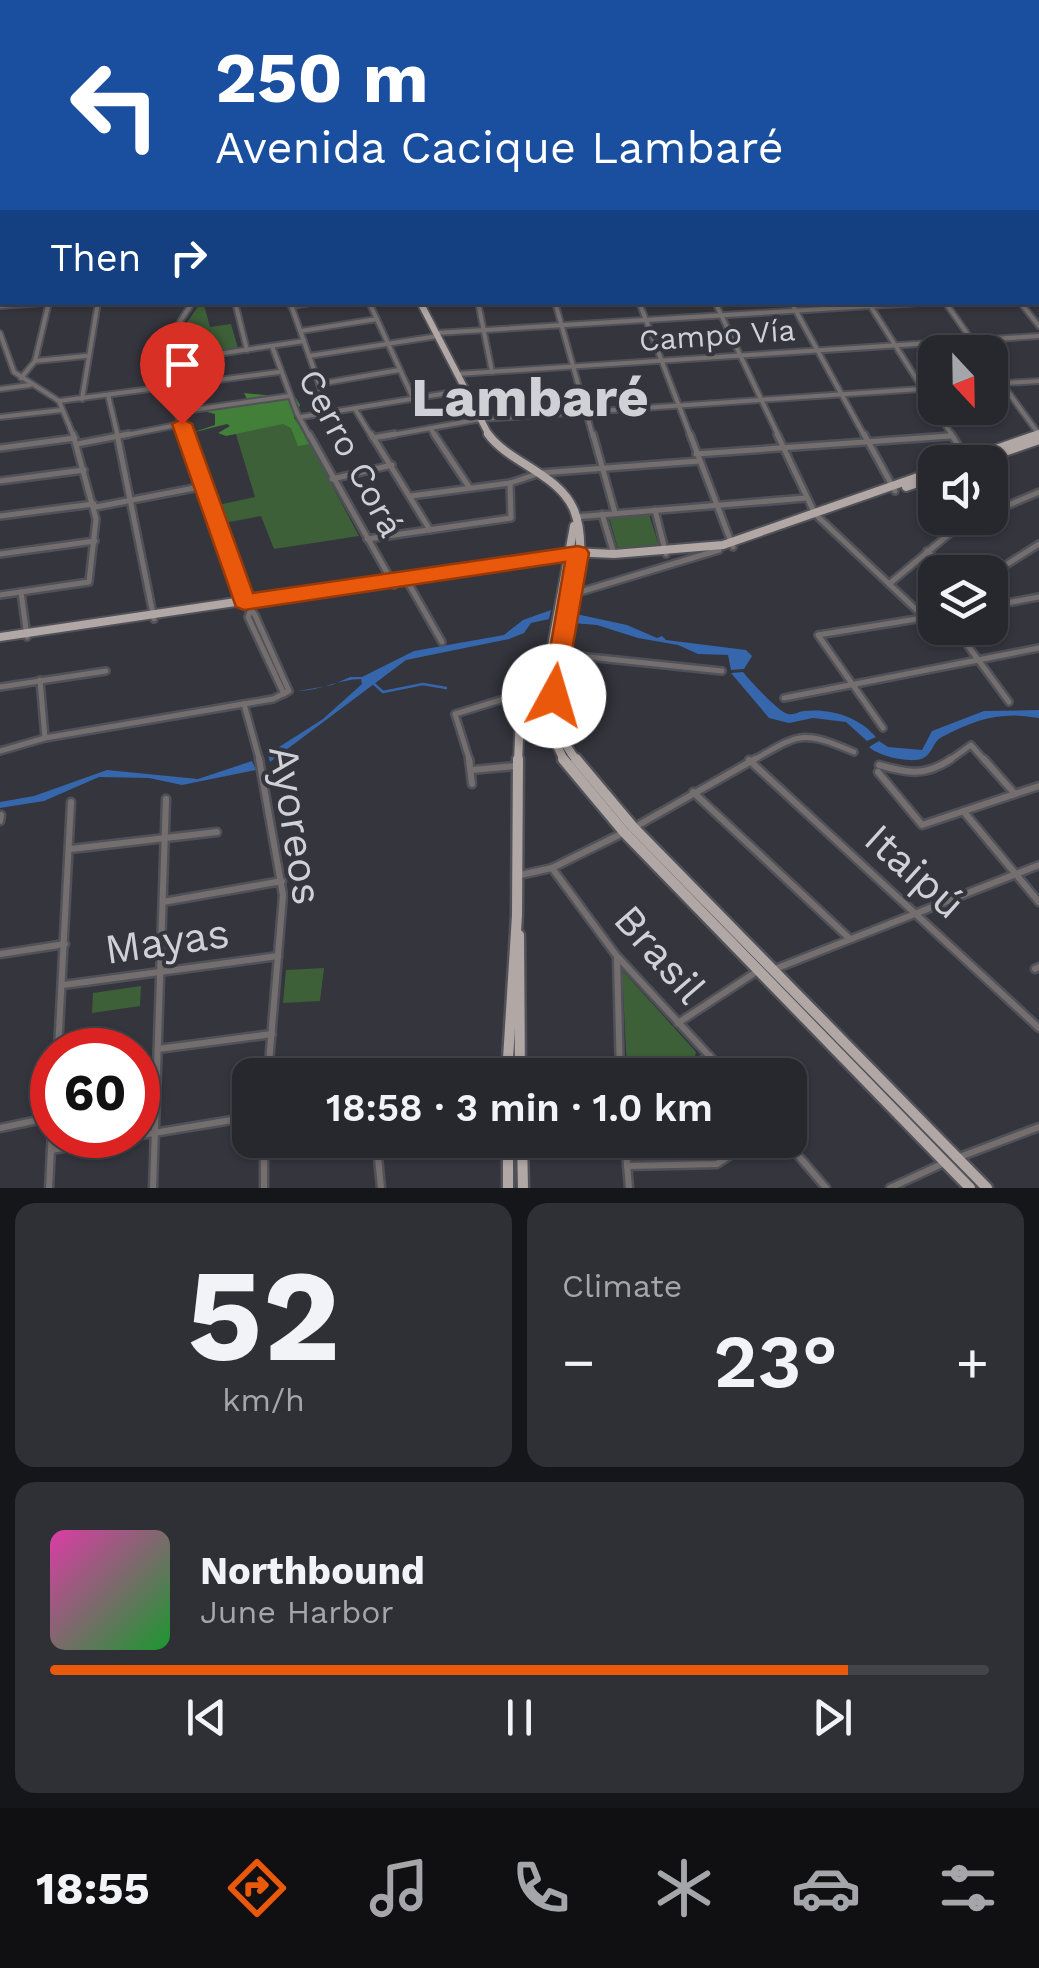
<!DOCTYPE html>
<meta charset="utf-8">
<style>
body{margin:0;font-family:"Work Sans",sans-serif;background:#2f3036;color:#f1f3f6;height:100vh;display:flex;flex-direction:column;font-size:38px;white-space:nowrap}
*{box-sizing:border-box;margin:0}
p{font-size:32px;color:#a4a6aa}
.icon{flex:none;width:55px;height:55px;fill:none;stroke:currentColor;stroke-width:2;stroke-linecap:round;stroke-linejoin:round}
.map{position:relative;height:1188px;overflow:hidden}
.side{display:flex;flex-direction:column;gap:15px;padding:15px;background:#151619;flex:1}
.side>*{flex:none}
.guide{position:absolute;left:0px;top:0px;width:1040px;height:305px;box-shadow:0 2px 8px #0004,0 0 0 2px #43444a;background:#1a4fa0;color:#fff;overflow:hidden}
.needle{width:65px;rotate:158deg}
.controls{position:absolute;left:918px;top:335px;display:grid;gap:20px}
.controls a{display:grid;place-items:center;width:90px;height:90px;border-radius:20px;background:#27282e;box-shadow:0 2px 8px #0004,0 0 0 2px #43444a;font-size:50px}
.speed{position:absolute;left:30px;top:1028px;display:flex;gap:20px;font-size:50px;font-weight:700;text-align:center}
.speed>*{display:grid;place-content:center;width:130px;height:130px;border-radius:50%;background:#27282e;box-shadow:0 2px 8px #0004,0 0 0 2px #43444a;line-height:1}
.speed .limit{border:15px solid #d22;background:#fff;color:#111}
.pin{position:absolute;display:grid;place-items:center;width:85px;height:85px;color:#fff;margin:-102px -42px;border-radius:50% 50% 50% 0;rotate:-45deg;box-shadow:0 0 10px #0007}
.pin .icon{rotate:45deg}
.me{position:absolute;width:110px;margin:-55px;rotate:6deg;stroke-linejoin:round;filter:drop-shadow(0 0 8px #0008)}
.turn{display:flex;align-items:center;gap:35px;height:210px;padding:0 50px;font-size:45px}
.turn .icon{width:130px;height:130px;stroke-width:2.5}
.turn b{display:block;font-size:70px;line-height:85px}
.then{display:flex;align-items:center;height:95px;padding:0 50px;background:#0003;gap:20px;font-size:38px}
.big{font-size:75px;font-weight:600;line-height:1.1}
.side .card{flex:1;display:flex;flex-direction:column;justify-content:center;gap:15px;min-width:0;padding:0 35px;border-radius:20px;background:#2f3036}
.side .dial{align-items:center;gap:0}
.dial b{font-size:130px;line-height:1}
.song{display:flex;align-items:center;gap:30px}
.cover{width:120px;height:120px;border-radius:15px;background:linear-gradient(135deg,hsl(320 70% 55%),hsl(130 70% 35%))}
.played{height:10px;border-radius:5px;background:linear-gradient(90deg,#ea580c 85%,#43444a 85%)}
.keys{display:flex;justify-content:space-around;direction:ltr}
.heat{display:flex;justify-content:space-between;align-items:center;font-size:55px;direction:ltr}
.side .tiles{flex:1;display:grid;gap:15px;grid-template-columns:1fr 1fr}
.card:last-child{grid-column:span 2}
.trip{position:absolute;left:232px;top:1058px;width:575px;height:100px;border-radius:20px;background:#27282e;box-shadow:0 2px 8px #0004,0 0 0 2px #43444a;font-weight:600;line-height:100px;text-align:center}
.tab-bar{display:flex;height:160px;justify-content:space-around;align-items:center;background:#101012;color:#a4a6aa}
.tab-bar .icon{width:70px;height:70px}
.tab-bar .selected{color:#ea580c}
.tab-bar b{font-size:45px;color:#f1f3f6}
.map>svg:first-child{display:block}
.green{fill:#3d6038}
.forest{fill:#428039}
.water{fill:#3666ac}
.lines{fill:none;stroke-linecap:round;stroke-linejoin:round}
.stream{stroke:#3666ac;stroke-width:2.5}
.minor-far3-casing{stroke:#505159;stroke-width:5}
.minor-far2-casing{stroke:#505159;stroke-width:8}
.minor-far1-casing{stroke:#505159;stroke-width:10}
.minor-casing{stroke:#505159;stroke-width:11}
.major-far3-casing{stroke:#505159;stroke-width:6}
.major-far2-casing{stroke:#505159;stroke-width:10}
.major-far1-casing{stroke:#505159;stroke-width:12}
.major-casing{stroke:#505159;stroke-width:15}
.minor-far3{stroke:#746f6e;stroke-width:2.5}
.minor-far2{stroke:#746f6e;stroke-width:4}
.minor-far1{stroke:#746f6e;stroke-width:5}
.minor{stroke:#746f6e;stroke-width:6}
.major-far3{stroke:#b1a7a4;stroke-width:4}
.major-far2{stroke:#b1a7a4;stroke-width:6}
.major-far1{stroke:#b1a7a4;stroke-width:8}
.major{stroke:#b1a7a4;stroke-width:10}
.route{fill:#ea580c;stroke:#983908;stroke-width:2.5}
.labels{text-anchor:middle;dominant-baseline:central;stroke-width:8;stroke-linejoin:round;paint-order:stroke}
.far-street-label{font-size:30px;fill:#d0d1d6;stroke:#34353d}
.street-label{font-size:35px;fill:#d0d1d6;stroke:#34353d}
.near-street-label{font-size:42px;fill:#d0d1d6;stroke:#34353d}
.town-label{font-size:55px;font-weight:bold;fill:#d0d1d6;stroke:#34353d}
</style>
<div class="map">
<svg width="1039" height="1188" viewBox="0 0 1039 1188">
<rect width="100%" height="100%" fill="#34353d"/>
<g class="green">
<path d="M199,305H204L210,327L231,324L238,348L172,358L170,347Z"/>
<path d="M297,419L359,536L274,549L261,516L224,523L218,505L255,497L235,431Z"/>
<path d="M649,514L659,546L618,549L609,517Z"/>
<path d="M324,968L320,1001L283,1003L286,970Z"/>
<path d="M622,970L696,1052L695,1056L667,1070L627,1068Z"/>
<path d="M141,986L140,1006L92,1013L93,993Z"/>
</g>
<path class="forest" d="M244,393L296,398L300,405L294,418L310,444L298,446L291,428L283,424L226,436L218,433L230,426L227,424L191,433L215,425V414L207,412L214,407L248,401Z"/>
<g class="water">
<path d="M551,610L549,619L531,623L524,633L509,639L406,660L270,762L268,754L323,719L362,684L361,679C340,679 318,691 298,691L332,685L350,677H362L414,651L504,635L523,620Z"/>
<path d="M576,614L627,625L657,638L662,636L666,640L746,650L752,656L744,669L731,670L728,655L698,654L678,645L638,638L597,625L572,623L570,616Z"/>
<path d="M743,672C750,681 779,712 788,714C796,715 796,712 804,711C831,708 859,717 876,737L867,741L846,722L813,718L789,723L769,718L731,673Z"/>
<path d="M1039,710V718C1000,711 975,720 942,737C932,742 933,755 921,759C909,763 878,756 869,747L879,741L888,747L922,750L932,731L984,711Z"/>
<path d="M252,761L256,770L182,785L149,778L99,777L44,801L0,808V802L34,796L107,770L198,779Z"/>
</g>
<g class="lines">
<g class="stream">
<path d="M252,616L257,628"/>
<path d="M373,683L383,692L423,684L446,688"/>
</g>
<defs>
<g id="minor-far3">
<path d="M636,0L640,2"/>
<path d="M723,0L727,2"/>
<path d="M53,2L71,0"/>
<path d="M142,2H152"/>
<path d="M522,2L560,0"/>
<path d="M676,2L686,0"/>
<path d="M773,2H1039"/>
<path d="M0,28L2,21"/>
</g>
<g id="minor-far2">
<path d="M0,285L2,270"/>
<path d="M235,302L247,350"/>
<path d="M290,302L329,412"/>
<path d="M369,302L413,398"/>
<path d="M478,302L492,372"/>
<path d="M555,302L593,437"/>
<path d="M639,302L691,437"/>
<path d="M715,302L779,437"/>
<path d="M791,302L865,437"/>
<path d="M868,302L953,437"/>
<path d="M945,302L980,352"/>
<path d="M1020,302L1039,326"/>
<path d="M98,303H193"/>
<path d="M0,306L55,302"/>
<path d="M291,306L316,302"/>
<path d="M301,331L377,319"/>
<path d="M0,333L14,372L59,401L74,437"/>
<path d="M436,333L935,302"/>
<path d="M272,346L297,413L310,437"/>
<path d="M309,356L438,336"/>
<path d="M35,361L86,356"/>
<path d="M164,362L304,341"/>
<path d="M990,367L1038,433"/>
<path d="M458,374L1039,336"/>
<path d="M21,378L35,361L49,302"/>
<path d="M319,384L399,370"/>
<path d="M990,384L1039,381"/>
<path d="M0,389L30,385"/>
<path d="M108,395L118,437"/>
<path d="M82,399L98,302"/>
<path d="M59,401L279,372"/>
<path d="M355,409L372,437"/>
<path d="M178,412L289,396"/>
<path d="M0,417L62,410"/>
<path d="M301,417L466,390"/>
<path d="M430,428L436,437"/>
<path d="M116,437L182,424"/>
<path d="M186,437C162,371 151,362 193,302"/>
<path d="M381,437L481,419L935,388"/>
<path d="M941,437L950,436"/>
</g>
<g id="minor-far1">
<path d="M117,434L154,619"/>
<path d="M309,434L394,585"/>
<path d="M371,434L430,530"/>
<path d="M434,434L469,487"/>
<path d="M593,434L615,513"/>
<path d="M690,434L733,547"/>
<path d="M777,434L815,514L924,617"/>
<path d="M864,434L895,491"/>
<path d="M951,434L968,461"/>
<path d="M373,438L395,434"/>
<path d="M77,444L129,434"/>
<path d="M0,448L75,438"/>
<path d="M696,454L950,436"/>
<path d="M332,479L392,465"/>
<path d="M0,481L84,470"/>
<path d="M411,496L510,483L540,473L699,461"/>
<path d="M96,507L205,486"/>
<path d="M655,510L666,554"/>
<path d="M990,513L1039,492"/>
<path d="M602,514L614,554"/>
<path d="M0,516L94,504"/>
<path d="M575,517L806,498"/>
<path d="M367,539L511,518L510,483"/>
<path d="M927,551L949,572"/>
<path d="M0,554L95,541"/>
<path d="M990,575L1039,544"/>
<path d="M406,579L442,642"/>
<path d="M889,584L960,525L979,518"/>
<path d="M21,592L27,637"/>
<path d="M561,594L570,595L719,550"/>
<path d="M0,595L89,582L96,519L73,434"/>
<path d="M990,606L1039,597"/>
<path d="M250,612L248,617L284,694"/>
<path d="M955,628L1009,702"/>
<path d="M560,654L722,671"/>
<path d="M520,666V694L525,709"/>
<path d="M40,680L45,738"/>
<path d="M0,687L106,671"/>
<path d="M784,698L1039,648"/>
<path d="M244,704L260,762"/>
<path d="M883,728L818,635L935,616"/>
<path d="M0,751L45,738L273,699L289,691L255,615L245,602L185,434"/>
<path d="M470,762L455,714L520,694"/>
<path d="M750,762C800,734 800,729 854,752"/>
<path d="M947,762L971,745L986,762"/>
</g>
<g id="minor">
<path d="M259,759L283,895L268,1075"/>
<path d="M469,759L472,784"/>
<path d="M984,759L1015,794"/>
<path d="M749,760L1039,1028"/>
<path d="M879,765C907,773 925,777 951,759"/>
<path d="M472,770L516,766"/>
<path d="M878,772L922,825L1039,786"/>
<path d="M693,792L850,939"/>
<path d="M964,812L1039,902"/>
<path d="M0,821L1,815"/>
<path d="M635,827L755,759"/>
<path d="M71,849L217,832"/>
<path d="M552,868L616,955L727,1075"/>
<path d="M520,875L552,868L625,832"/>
<path d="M163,902L282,881"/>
<path d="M0,954L65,944"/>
<path d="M617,958L620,1075"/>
<path d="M775,969L1039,865"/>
<path d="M1035,969L1039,967"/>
<path d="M63,985L278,956"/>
<path d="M678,1023L759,970"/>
<path d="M158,1049L272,1034"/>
<path d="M58,1050L71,802"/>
<path d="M519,1074L571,1075"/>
<path d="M677,1075L710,1056"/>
<path d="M0,1128L52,1117"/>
<path d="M264,1140V1188"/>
<path d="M625,1140L629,1188"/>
<path d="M785,1140L826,1188"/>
<path d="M377,1147L381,1188"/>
<path d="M51,1150L250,1117"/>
<path d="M957,1158L1039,1127"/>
<path d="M627,1166L717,1164L753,1140"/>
<path d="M49,1188L52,1130"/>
<path d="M153,1188L166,799"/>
<path d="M890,1188L946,1162"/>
</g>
<path id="major-far3" d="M0,69L2,82"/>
<g id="major-far2">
<path d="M420,302L490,437"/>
<path d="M1031,437L1039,434"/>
</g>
<g id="major-far1">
<path d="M488,434C509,463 559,474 574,510C604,587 513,685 578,762"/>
<path d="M959,462L1039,434"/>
<path d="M976,462L1039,440"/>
<path d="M906,487L935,477"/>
<path d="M0,637L573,552L614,554L723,545L935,471"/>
<path d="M519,727L528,720L547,716"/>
<path d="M518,762L520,715L544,690"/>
<path d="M565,762L543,717L544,690L574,526"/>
</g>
<g id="major">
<path d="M563,759L624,832L970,1188"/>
<path d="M576,759L633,827L987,1188"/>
<path d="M519,935L520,1075"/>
<path d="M507,1075L517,915L518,759"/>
<path d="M508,1140V1188"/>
<path d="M522,1140L523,1188"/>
</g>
</defs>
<use href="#minor-far3" class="minor-far3-casing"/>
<use href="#minor-far2" class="minor-far2-casing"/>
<use href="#minor-far1" class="minor-far1-casing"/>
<use href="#minor" class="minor-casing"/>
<use href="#major-far3" class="major-far3-casing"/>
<use href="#major-far2" class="major-far2-casing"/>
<use href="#major-far1" class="major-far1-casing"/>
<use href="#major" class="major-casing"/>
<use href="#minor-far3" class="minor-far3"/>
<use href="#minor-far2" class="minor-far2"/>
<use href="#minor-far1" class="minor-far1"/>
<use href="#minor" class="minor"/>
<use href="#major-far3" class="major-far3"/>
<use href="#major-far2" class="major-far2"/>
<use href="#major-far1" class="major-far1"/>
<use href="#major" class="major"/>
</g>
<path class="route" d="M182,419L192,424L253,593L578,546L586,548L589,553L563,703L554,705L542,696L565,562L244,610L236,607L172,424Z"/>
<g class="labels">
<g class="far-street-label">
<text transform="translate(717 335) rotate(-4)">Campo Vía</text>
</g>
<g class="street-label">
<text transform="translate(351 453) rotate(62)">Cerro Corá</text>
</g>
<g class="near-street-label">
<text transform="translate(296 825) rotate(81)">Ayoreos</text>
<text transform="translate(915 871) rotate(42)">Itaipú</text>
<text transform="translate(167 941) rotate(-8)">Mayas</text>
<text transform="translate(660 954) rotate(49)">Brasil</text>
</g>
<g class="town-label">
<text x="530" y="397">Lambaré</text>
</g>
</g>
</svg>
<div class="controls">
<a><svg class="needle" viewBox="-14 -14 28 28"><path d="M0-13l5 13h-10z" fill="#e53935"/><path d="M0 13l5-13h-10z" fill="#a4a6aa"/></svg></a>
<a><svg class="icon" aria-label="sound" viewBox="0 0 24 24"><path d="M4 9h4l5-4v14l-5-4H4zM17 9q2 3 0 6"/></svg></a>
<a><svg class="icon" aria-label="layers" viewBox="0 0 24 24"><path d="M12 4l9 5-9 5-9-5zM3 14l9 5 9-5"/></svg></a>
</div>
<div class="speed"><div class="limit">60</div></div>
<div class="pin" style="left:182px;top:424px;background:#d93025"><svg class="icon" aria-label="arrive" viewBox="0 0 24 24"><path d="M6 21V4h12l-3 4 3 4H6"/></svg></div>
<svg class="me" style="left:554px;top:696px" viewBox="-20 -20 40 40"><circle r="19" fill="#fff"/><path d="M0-13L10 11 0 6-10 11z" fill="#ea580c"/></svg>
<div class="trip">18:58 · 3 min · 1.0 km</div>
<div class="guide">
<div class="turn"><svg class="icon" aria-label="left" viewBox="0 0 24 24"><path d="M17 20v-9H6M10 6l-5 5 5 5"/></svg><div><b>250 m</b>Avenida Cacique Lambaré</div></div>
<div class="then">Then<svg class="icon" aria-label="right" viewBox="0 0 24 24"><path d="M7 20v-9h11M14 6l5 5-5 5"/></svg></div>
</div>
</div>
<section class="side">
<div class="tiles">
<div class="card dial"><b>52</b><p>km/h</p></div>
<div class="card"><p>Climate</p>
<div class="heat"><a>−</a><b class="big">23°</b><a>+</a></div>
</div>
<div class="card">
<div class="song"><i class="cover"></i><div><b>Northbound</b><p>June Harbor</p></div></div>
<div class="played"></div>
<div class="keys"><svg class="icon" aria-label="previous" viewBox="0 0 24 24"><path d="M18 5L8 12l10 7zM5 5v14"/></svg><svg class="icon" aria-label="pause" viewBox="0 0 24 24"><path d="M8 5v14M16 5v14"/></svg><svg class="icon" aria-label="next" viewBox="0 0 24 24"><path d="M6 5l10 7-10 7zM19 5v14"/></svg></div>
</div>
</div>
</section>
<nav class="tab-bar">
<b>18:55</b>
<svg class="icon selected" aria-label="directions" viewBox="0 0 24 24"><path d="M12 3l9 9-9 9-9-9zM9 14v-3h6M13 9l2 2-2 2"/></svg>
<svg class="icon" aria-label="music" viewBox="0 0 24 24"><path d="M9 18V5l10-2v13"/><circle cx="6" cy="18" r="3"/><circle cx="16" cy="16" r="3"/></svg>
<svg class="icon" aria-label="phone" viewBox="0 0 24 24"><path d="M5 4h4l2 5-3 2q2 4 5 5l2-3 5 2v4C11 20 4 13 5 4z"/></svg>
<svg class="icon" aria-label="climate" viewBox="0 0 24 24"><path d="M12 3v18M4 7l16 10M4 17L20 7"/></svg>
<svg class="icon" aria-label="car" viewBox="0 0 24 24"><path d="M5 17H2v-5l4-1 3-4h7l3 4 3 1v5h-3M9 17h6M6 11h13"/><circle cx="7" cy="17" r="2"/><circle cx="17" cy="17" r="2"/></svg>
<svg class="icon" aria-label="filters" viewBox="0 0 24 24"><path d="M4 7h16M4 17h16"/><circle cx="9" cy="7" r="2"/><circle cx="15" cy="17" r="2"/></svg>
</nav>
